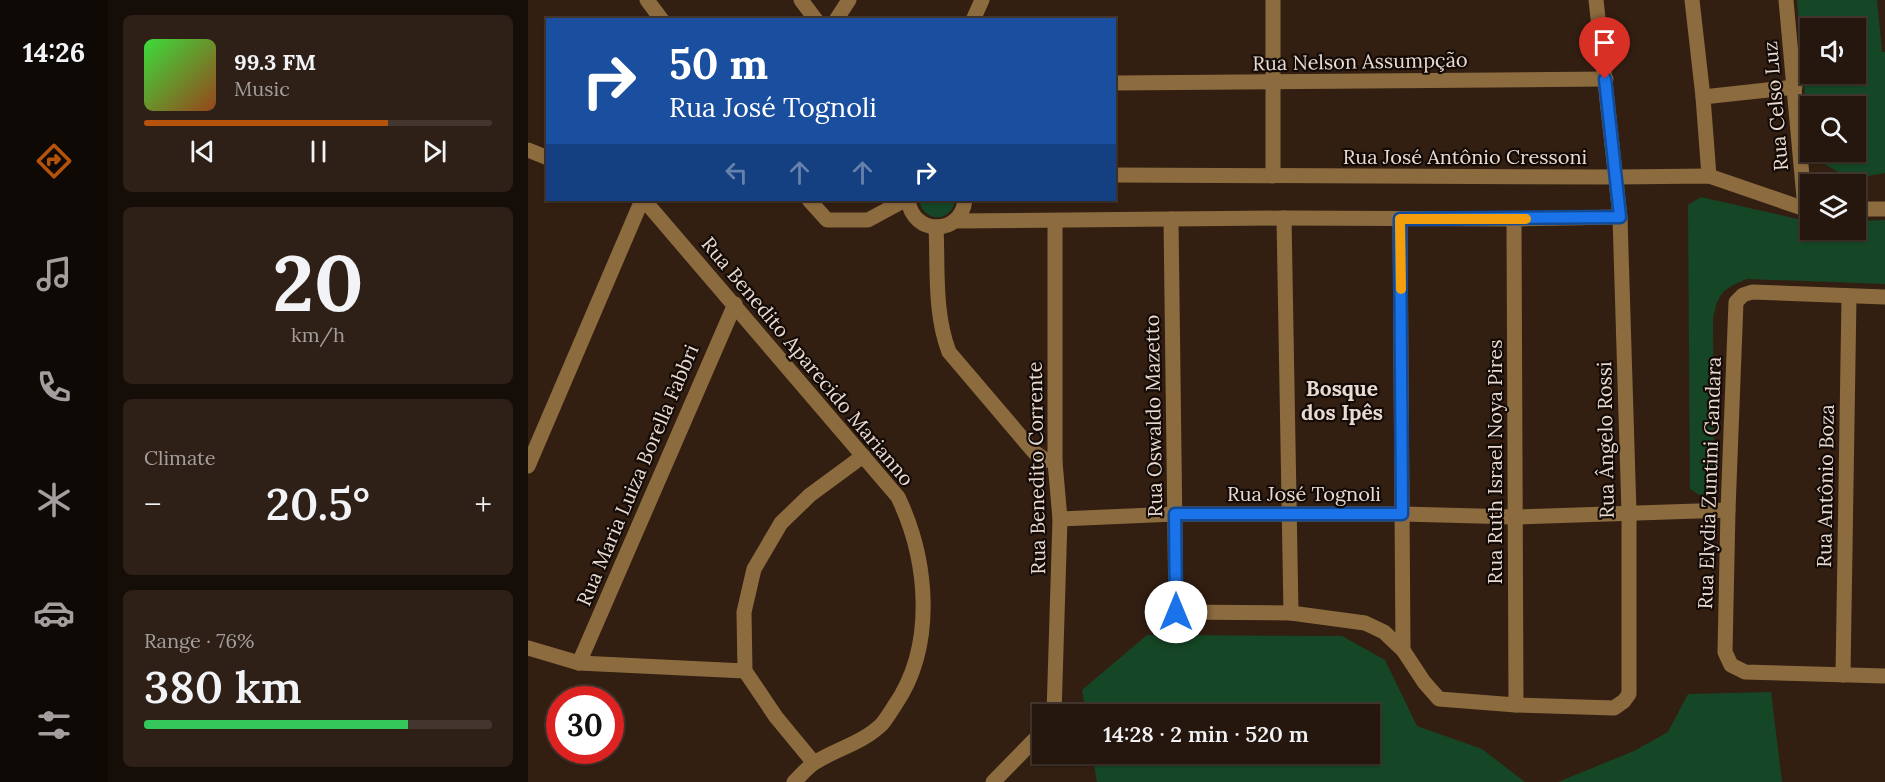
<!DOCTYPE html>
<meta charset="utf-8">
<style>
body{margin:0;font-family:Lora,serif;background:#2e2017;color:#f1f3f6;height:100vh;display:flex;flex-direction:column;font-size:22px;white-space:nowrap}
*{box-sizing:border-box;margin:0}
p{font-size:20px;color:#a49f9e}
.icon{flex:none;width:33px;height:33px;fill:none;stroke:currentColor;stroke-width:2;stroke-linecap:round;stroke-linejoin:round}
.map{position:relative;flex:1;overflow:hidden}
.sheet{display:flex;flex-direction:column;gap:15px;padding:15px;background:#150d08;width:420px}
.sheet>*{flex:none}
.guide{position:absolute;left:18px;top:18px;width:570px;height:183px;border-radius:0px;box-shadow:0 2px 4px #0004,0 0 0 2px #42362e;background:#1a4fa0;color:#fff;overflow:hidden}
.controls{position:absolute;left:1272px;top:18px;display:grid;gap:12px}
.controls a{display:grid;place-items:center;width:66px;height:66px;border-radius:0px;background:#26170e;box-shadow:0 2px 4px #0004,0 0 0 2px #42362e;font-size:30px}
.speed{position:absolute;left:18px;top:686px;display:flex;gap:12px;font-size:30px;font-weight:700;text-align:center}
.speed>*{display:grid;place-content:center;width:78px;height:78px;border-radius:50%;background:#26170e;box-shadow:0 2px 4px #0004,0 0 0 2px #42362e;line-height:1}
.speed .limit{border:9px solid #d22;background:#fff;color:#111}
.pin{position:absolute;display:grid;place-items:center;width:51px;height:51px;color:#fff;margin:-62px -26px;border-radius:50% 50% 50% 0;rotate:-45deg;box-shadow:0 0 6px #0007}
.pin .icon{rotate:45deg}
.me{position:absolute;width:66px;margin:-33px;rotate:0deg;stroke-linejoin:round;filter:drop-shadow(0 0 4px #0008)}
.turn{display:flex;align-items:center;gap:21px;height:126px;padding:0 24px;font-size:27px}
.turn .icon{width:78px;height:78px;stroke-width:2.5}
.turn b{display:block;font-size:42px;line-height:51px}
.lanes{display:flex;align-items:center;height:57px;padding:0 24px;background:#0003;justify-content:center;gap:30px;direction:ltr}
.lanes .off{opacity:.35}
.big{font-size:45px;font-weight:600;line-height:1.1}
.sheet .widget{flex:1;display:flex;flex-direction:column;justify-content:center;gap:9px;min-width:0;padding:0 21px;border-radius:9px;background:#2e2017}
.sheet .dial{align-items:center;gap:0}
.dial b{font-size:78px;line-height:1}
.song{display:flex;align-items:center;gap:18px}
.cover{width:72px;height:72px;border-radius:9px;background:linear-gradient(135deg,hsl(120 70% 55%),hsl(20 70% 35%))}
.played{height:6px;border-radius:3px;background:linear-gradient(90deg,#b45309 70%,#42362e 70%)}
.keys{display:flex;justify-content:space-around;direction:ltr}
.heat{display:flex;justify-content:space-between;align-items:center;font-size:33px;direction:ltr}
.charge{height:9px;border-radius:4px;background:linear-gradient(90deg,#34c759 76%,#42362e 0)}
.trip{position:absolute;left:504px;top:704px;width:348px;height:60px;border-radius:0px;background:#26170e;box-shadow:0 2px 4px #0004,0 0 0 2px #42362e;font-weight:600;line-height:60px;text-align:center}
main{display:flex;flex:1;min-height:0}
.tab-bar{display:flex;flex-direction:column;width:108px;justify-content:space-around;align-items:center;background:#0f0906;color:#a49f9e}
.tab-bar .icon{width:42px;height:42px}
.tab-bar .active{color:#b45309}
.tab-bar b{font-size:27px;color:#f1f3f6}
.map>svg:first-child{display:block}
.green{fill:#154726;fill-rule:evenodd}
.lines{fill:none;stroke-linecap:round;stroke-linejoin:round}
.minor{stroke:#8c6c3f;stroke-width:15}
.route-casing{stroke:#114b97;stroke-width:15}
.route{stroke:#1a73e8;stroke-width:10}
.slow{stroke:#f59e0b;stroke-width:10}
.labels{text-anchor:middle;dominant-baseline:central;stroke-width:4.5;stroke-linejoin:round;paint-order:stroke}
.street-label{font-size:20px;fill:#e9dbd3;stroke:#140b06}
.neighbourhood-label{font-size:21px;font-weight:bold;fill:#e9dbd3;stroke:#140b06}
</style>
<main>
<nav class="tab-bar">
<b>14:26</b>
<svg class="icon active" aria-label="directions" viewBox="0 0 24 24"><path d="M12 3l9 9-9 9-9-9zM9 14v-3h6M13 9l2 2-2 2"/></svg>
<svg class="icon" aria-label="music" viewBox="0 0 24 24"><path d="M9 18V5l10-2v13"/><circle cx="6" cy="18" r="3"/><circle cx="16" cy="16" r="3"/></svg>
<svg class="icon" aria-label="phone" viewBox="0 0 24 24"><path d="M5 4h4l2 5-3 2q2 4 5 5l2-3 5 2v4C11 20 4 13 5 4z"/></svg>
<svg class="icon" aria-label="climate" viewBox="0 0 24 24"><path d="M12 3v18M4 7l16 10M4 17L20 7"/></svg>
<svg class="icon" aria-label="car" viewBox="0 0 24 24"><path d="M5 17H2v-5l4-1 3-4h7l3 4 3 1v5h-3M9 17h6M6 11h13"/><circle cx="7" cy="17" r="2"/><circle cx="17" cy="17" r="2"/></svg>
<svg class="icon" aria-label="filters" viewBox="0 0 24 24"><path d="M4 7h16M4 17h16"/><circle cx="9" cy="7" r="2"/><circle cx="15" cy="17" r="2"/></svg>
</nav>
<section class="sheet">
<div class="widget">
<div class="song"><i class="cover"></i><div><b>99.3 FM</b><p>Music</p></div></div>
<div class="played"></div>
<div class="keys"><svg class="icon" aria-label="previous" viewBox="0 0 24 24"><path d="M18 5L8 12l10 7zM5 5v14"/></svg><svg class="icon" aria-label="pause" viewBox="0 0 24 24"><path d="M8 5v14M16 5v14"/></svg><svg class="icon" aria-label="next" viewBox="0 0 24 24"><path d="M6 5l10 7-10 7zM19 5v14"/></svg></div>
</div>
<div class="widget dial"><b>20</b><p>km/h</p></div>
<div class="widget"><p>Climate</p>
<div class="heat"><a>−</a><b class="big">20.5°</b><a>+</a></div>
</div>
<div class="widget"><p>Range · 76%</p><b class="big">380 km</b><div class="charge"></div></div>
</section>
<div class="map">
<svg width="1357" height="782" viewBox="0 0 1357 782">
<rect width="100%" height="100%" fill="#331f12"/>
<g class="green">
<path d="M1269,0H1349L1354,52H1357V173L1323,179L1282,156ZM1282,28H1328V74H1282ZM1282,106H1328V152H1282Z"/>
<path d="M1173,197L1274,220H1282V230H1328V221L1357,220V284L1219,279C1194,289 1190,293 1185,319L1186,487L1173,496L1162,489L1160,205Z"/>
<path d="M391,200H427C424,223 395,223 391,200Z"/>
<path d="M619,635L814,636L857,660L889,726L954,749L997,782H569L564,753H842V714H558L554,690Z"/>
<path d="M1243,692L1254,782H1030L1106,751L1140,732L1160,694Z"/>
</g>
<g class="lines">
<g class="minor">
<path d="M119,0L134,20"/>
<path d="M273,0L288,20"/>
<path d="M1164,0L1175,97L1181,176"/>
<path d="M1258,0L1277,209"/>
<path d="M308,20L321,0"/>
<path d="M445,20L454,0"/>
<path d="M586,83L1078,79"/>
<path d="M1175,97L1267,87"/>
<path d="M0,150L20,158"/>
<path d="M586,175L1088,177L1181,176L1277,209H1282"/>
<path d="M745,176V0"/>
<path d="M116,200L370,497C400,560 408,645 367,705C363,711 359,718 354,724C335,743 308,749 286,763C279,768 272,776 266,782"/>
<path d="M281,200L299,220H340L377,200"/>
<path d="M380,200C385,236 433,236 437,200"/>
<path d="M1328,209H1357"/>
<path d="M756,218L763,613"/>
<path d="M643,219L648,612L763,613L837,623L856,632L875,650L896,682L911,699L988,705L1086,708L1096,701L1101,694V513L1092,217L1068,0"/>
<path d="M872,219L875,650"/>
<path d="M986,219L988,705"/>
<path d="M427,221L756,218L986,219L1092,217"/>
<path d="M408,227C410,269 406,313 421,352L506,452L516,459L527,462"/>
<path d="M1357,297L1224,292L1215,295L1208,302L1200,510L1197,652L1203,665L1217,672L1357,676"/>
<path d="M0,466L114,200"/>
<path d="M532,519L647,514H874L988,517L1200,510"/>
<path d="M0,648L51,663L217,671"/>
<path d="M51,663L207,304"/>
<path d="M1315,675L1321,297"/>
<path d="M526,714L532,519L527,462V221"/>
<path d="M286,763L248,717L217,671L216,612L226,569L253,523L282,495L335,456"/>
<path d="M465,782L514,732"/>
</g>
</g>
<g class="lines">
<defs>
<path id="route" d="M648,612L647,514H874L872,219L1092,217L1077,79"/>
</defs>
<use href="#route" class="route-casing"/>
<use href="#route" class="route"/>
<path class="slow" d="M873,289L872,219H998"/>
</g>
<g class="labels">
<g class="street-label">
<text transform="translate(832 61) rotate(-1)">Rua Nelson Assumpção</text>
<text transform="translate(1247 106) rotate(-95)">Rua Celso Luz</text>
<text x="937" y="156">Rua José Antônio Cressoni</text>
<text transform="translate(280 361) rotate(50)">Rua Benedito Aparecido Marianno</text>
<text transform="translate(625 416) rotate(-91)">Rua Oswaldo Mazetto</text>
<text transform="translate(1077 440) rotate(-91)">Rua Ângelo Rossi</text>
<text transform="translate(966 462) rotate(-90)">Rua Ruth Israel Noya Pires</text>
<text transform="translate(508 468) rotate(-91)">Rua Benedito Corrente</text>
<text transform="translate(109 475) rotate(-67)">Rua Maria Luiza Borella Fabbri</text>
<text transform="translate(1181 483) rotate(-88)">Rua Elydia Zuntini Gandara</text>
<text transform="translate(1297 486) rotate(-89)">Rua Antônio Boza</text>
<text x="776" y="493">Rua José Tognoli</text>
</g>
<g class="neighbourhood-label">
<text x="814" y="388">Bosque<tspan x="814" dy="24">dos Ipês</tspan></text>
</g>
</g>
</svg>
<div class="controls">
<a><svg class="icon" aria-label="sound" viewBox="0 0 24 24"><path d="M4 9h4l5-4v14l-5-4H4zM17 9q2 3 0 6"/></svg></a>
<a><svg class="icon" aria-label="search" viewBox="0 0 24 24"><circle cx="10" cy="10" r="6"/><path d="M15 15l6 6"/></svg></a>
<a><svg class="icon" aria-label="layers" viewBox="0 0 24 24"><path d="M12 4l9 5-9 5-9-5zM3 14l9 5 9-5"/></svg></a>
</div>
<div class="speed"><div class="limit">30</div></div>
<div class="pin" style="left:1077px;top:79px;background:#d93025"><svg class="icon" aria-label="arrive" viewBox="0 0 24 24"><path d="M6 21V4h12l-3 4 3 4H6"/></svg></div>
<svg class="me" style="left:648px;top:612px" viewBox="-20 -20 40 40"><circle r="19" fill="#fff"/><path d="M0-13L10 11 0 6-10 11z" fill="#1a73e8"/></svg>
<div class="trip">14:28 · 2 min · 520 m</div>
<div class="guide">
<div class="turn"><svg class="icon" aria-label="right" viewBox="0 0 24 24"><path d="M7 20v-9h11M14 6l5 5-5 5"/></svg><div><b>50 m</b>Rua José Tognoli</div></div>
<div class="lanes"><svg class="icon off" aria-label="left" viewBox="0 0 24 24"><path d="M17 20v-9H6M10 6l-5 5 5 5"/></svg><svg class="icon off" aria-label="ahead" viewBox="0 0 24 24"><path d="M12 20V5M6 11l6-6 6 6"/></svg><svg class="icon off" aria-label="ahead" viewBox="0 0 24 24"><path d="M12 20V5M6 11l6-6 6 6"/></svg><svg class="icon" aria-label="right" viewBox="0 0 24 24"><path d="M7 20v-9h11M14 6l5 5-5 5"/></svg></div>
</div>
</div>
</main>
